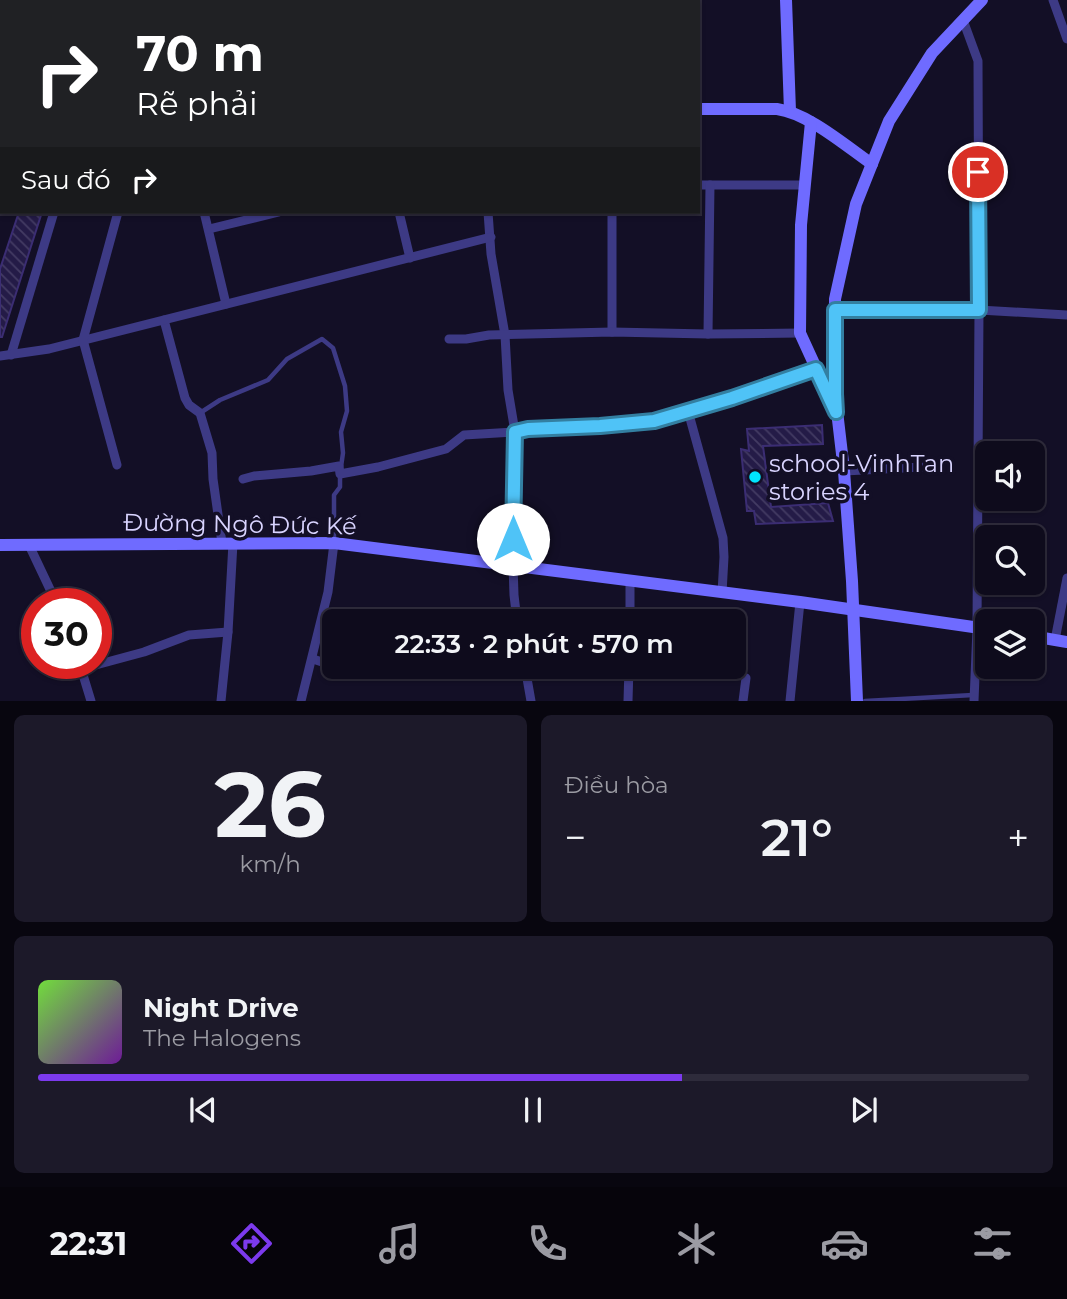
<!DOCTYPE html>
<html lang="vi">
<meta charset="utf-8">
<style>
body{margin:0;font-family:Montserrat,sans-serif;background:#1c1929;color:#f1f3f6;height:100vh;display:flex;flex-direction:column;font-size:26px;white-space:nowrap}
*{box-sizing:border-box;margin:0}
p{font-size:23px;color:#9b9ba3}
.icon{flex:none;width:38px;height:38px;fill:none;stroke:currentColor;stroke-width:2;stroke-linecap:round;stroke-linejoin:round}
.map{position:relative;height:701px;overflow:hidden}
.details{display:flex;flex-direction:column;gap:14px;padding:14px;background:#08060f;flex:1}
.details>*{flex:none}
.top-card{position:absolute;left:0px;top:0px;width:700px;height:214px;box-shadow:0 2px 5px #0004,0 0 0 2px #2e2b3b;background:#202124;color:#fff;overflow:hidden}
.buttons{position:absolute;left:975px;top:441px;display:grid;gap:14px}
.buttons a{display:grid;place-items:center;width:70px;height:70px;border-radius:10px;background:#0e0b1c;box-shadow:0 2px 5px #0004,0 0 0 2px #2e2b3b;font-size:35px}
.speed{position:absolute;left:21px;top:588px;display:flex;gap:14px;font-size:35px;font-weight:700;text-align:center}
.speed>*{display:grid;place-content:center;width:91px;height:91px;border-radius:50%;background:#0e0b1c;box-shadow:0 2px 5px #0004,0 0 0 2px #2e2b3b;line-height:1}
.speed .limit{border:10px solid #d22;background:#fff;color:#111}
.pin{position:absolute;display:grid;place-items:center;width:60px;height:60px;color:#fff;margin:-30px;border:4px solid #fff;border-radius:50%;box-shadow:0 2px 7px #0007}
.me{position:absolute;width:77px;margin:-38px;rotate:0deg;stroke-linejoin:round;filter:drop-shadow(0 0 5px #0008)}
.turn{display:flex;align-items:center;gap:24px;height:147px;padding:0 21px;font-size:32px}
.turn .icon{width:91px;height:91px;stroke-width:2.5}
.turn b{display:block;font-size:49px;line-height:60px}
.then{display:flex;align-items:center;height:66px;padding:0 21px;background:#0003;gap:14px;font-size:26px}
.big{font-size:52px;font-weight:600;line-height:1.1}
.details .card{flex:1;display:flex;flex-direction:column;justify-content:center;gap:10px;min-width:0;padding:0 24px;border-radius:10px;background:#1c1929}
.details .dial{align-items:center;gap:0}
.dial b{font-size:91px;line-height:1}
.song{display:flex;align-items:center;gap:21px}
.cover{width:84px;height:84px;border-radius:10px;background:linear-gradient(135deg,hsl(100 70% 55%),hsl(280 70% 35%))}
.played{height:7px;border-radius:4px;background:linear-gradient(90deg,#7c3aed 65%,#2e2b3b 65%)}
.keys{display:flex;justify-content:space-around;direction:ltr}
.heat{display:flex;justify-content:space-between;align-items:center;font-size:38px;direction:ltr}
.details .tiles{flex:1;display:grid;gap:14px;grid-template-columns:1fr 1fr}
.card:last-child{grid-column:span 2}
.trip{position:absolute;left:322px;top:609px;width:424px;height:70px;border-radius:10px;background:#0e0b1c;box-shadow:0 2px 5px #0004,0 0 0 2px #2e2b3b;font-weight:600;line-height:70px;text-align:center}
.dock{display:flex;height:112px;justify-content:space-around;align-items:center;background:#06040b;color:#9b9ba3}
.dock .icon{width:49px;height:49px}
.dock .current{color:#7c3aed}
.dock b{font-size:32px;color:#f1f3f6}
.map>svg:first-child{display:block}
.building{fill:url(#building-back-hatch);stroke:#3b2d73;stroke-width:2}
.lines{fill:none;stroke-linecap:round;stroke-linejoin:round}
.lane{stroke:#3d3a85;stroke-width:4.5}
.street{stroke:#3d3a85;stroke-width:9}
.secondary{stroke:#6f6bff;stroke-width:12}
.route-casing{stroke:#337fa1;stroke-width:18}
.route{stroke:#4fc3f7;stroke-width:12}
.poi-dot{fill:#00e5ff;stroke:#130f26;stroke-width:2.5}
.labels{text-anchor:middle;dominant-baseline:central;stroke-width:7;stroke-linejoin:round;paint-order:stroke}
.poi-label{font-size:24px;fill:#d9d4ff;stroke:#130f26;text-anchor:start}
.street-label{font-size:24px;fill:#d9d4ff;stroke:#130f26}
</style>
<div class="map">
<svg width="1067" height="701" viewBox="0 0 1067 701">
<defs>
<pattern id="building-back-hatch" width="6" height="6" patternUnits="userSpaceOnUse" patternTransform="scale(1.75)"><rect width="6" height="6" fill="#241b47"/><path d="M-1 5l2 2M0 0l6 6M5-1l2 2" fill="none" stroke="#433b63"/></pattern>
</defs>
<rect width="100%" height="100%" fill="#130f26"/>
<g class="building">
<path d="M19,212H42L2,337H0V269Z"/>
<path d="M822,425L823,444L763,446L771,507L828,503L833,521L756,524L754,511H747L741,449L749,451L747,429Z"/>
</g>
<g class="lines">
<g class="lane">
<path d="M107,1V0"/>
<path d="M200,413L220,400L268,380L287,359L322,339L333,348L345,386L347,411L341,432L343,453L341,467"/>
<path d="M334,542V495L340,487V475"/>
<path d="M865,701L973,695"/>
</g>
<g class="street">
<path d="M297,0L298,2"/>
<path d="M515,0L519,2"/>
<path d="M1053,0L1067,39"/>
<path d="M333,2L334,0"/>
<path d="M528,2L529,0"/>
<path d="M608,2V0"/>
<path d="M963,20L978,61L979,310L977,628L974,701"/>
<path d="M698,185H805"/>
<path d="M204,212L226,304"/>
<path d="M399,212L410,258"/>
<path d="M488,212L491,254L505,335L508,390L515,432L513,565L514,595L517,621"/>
<path d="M612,212V332"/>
<path d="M209,229L279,212"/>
<path d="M835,310H979L1067,315"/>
<path d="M164,320L185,398L189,405L200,413L212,453L213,479L222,543"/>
<path d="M708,334L710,185"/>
<path d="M449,339H466L489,335L612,332L708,334L800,333"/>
<path d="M11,355L54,212"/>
<path d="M0,356L49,349L491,237"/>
<path d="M688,411L723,538L724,557L722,593"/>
<path d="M117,465L83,340L118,212"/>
<path d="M844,471L923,467"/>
<path d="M243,479L254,476L311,471L339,466L340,474L378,467L446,449L464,435L515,432L528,429L600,426L654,421L731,398L816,369"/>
<path d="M29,545L57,604"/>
<path d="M630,621V580"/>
<path d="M1055,640L1067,578"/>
<path d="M313,659L334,666"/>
<path d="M80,665L91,701"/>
<path d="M336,667L366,672"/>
<path d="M525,667L531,701"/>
<path d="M81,669L144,652L189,635L228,632"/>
<path d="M221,701L228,632L233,543"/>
<path d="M301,701L328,592L334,543"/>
<path d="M628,701L629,667"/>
<path d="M743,701L746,678"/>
<path d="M790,701L800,602"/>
</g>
<g class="secondary">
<path d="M786,0L790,111"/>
<path d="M32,2V0"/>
<path d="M65,2L66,0"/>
<path d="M0,100L2,95"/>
<path d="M698,109H777C808,113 846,146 872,164"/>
<path d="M811,122L801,225L800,333L833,405"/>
<path d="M0,207L2,202"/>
<path d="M0,545L334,543L800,602L987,629"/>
<path d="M1032,636L1067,642"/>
<path d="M857,701L852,581L844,471L835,394V299L856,204L889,121L932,53L982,0"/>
</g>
</g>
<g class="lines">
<defs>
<path id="route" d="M513,539L515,432L528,429L600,426L654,421L732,398L816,369L836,412L835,394V310H979L978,172"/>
</defs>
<use href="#route" class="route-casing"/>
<use href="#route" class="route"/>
</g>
<circle class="poi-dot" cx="755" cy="477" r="7"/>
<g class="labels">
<g class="poi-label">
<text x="769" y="463">school-VinhTan<tspan x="769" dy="28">stories 4</tspan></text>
</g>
<g class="street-label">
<text transform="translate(240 524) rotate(1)">Đường Ngô Đức Kế</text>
</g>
</g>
</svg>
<div class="buttons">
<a><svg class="icon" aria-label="sound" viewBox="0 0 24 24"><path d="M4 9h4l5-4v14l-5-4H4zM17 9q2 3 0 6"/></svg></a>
<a><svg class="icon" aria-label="search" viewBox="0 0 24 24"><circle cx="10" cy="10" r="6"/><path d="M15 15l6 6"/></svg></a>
<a><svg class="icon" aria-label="layers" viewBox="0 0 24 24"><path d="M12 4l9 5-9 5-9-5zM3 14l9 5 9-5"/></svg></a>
</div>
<div class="speed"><div class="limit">30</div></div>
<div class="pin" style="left:978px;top:172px;background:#d93025"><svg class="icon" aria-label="arrive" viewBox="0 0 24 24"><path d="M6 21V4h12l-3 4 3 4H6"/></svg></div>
<svg class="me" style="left:513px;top:539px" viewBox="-20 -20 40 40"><circle r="19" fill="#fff"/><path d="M0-13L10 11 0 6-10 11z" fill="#4fc3f7"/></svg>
<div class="trip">22:33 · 2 phút · 570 m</div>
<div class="top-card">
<div class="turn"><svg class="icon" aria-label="right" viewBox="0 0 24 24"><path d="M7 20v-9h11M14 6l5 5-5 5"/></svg><div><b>70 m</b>Rẽ phải</div></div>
<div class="then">Sau đó<svg class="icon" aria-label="right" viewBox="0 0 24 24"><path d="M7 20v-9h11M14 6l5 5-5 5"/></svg></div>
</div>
</div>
<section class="details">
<div class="tiles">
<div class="card dial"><b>26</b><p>km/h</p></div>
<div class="card"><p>Điều hòa</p>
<div class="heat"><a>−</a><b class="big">21°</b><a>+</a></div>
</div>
<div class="card">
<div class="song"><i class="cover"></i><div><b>Night Drive</b><p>The Halogens</p></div></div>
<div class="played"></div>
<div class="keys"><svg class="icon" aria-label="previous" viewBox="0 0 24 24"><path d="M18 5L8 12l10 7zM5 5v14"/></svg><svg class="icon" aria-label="pause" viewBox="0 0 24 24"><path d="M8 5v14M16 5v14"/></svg><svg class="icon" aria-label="next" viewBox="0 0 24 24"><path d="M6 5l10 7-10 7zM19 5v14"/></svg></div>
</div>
</div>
</section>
<nav class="dock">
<b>22:31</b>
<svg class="icon current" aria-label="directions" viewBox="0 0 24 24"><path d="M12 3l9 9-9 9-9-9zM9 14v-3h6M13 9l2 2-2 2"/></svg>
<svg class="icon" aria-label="music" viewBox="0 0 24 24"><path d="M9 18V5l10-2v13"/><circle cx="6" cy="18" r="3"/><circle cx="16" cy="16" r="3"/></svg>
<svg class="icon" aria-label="phone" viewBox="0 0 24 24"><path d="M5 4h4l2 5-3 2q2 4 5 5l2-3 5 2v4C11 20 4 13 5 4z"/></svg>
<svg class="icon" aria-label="climate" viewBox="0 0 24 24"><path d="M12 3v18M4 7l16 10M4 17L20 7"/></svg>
<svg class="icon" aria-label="car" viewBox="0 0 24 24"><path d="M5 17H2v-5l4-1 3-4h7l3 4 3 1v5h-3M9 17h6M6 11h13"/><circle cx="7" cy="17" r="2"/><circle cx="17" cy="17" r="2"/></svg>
<svg class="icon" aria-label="filters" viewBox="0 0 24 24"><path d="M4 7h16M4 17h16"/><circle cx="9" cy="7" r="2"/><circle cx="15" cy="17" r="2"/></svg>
</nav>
